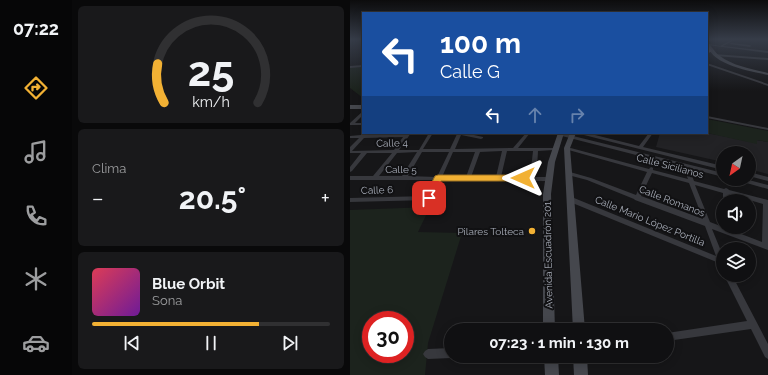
<!DOCTYPE html>
<html lang="es">
<meta charset="utf-8">
<style>
body{margin:0;font-family:Raleway,sans-serif;background:#19191b;color:#f1f3f6;height:100vh;display:flex;flex-direction:column;font-size:15px;white-space:nowrap}
*{box-sizing:border-box;margin:0}
p{font-size:13px;color:#9c9d9f}
.icon{flex:none;width:22px;height:22px;fill:none;stroke:currentColor;stroke-width:2;stroke-linecap:round;stroke-linejoin:round}
.map{position:relative;flex:1;overflow:hidden}
.details{display:flex;flex-direction:column;gap:6px;padding:6px;background:#09090a;width:278px}
.details>*{flex:none}
.hud{position:absolute;left:12px;top:12px;width:346px;height:122px;border-radius:0px;box-shadow:0 2px 10px #0003,0 0 0 1px #303032;background:#1a4fa0;color:#fff;overflow:hidden}
.needle{width:26px;rotate:213deg}
.buttons{position:absolute;left:366px;top:146px;display:grid;gap:8px}
.buttons a{display:grid;place-items:center;width:40px;height:40px;border-radius:50%;background:#101012;box-shadow:0 2px 10px #0003,0 0 0 1px #303032;font-size:20px}
.speed{position:absolute;left:12px;top:311px;display:flex;gap:8px;font-size:20px;font-weight:700;text-align:center}
.speed>*{display:grid;place-content:center;width:52px;height:52px;border-radius:50%;background:#101012;box-shadow:0 2px 10px #0003,0 0 0 1px #303032;line-height:1}
.speed .limit{border:6px solid #d22;background:#fff;color:#111}
.pin{position:absolute;display:grid;place-items:center;width:34px;height:34px;color:#fff;margin:-17px;border-radius:8px;box-shadow:0 2px 6px #0006}
.me{position:absolute;width:44px;margin:-22px;rotate:270deg;stroke-linejoin:round;filter:drop-shadow(0 0 3px #0008)}
.turn{display:flex;align-items:center;gap:14px;height:84px;padding:0 12px;font-size:18px}
.turn .icon{width:52px;height:52px;stroke-width:2.5}
.turn b{display:block;font-size:28px;line-height:34px}
.lanes{display:flex;align-items:center;height:38px;padding:0 12px;background:#0003;justify-content:center;gap:20px;direction:ltr}
.lanes .off{opacity:.35}
.big{font-size:30px;font-weight:700;line-height:1.1}
.details .widget{flex:1;display:flex;flex-direction:column;justify-content:center;gap:6px;min-width:0;padding:0 14px;border-radius:6px;background:#19191b}
.details .dial{align-items:center;gap:0}
.dial svg{height:104px;overflow:visible;fill:none;stroke:#303032;stroke-width:7;stroke-linecap:round;text-anchor:middle}
.dial text{fill:#f1f3f6;stroke:none}
.song{display:flex;align-items:center;gap:12px}
.cover{width:48px;height:48px;border-radius:6px;background:linear-gradient(135deg,hsl(350 70% 55%),hsl(280 70% 35%))}
.played{height:4px;border-radius:2px;background:linear-gradient(90deg,#f2b134 70%,#303032 70%)}
.keys{display:flex;justify-content:space-around;direction:ltr}
.heat{display:flex;justify-content:space-between;align-items:center;font-size:22px;direction:ltr}
.trip{position:absolute;left:94px;top:323px;width:230px;height:40px;border-radius:20px;background:#101012;box-shadow:0 2px 10px #0003,0 0 0 1px #303032;font-weight:700;line-height:40px;text-align:center}
main{display:flex;flex:1;min-height:0}
.tab-bar{display:flex;flex-direction:column;width:72px;justify-content:space-around;align-items:center;background:#060607;color:#9c9d9f}
.tab-bar .icon{width:28px;height:28px}
.tab-bar .current{color:#f2b134}
.tab-bar b{font-size:18px;color:#f1f3f6}
.map>svg:first-child{display:block}
.built{fill:#222225}
.green{fill:#1c231d;fill-rule:evenodd}
.lines{fill:none;stroke-linecap:round;stroke-linejoin:round}
.street{fill:#37383d;fill-rule:evenodd}
.secondary{fill:#45474d;fill-rule:evenodd}
.primary{fill:#53555c;fill-rule:evenodd}
.secondary-bridge{stroke:#45474d;stroke-width:3.5}
.route{fill:#f2b134;stroke:#9d7322}
.poi-dot{fill:#f2b134;stroke:#111113;stroke-width:1.5}
.labels{text-anchor:middle;dominant-baseline:central;stroke-width:4;stroke-linejoin:round;paint-order:stroke}
.street-label{font-size:10px;fill:#a8adb8;stroke:#111113}
.poi-label{font-size:10px;fill:#a8adb8;stroke:#111113;text-anchor:end}
</style>
<main>
<nav class="tab-bar">
<b>07:22</b>
<svg class="icon current" aria-label="directions" viewBox="0 0 24 24"><path d="M12 3l9 9-9 9-9-9zM9 14v-3h6M13 9l2 2-2 2"/></svg>
<svg class="icon" aria-label="music" viewBox="0 0 24 24"><path d="M9 18V5l10-2v13"/><circle cx="6" cy="18" r="3"/><circle cx="16" cy="16" r="3"/></svg>
<svg class="icon" aria-label="phone" viewBox="0 0 24 24"><path d="M5 4h4l2 5-3 2q2 4 5 5l2-3 5 2v4C11 20 4 13 5 4z"/></svg>
<svg class="icon" aria-label="climate" viewBox="0 0 24 24"><path d="M12 3v18M4 7l16 10M4 17L20 7"/></svg>
<svg class="icon" aria-label="car" viewBox="0 0 24 24"><path d="M5 17H2v-5l4-1 3-4h7l3 4 3 1v5h-3M9 17h6M6 11h13"/><circle cx="7" cy="17" r="2"/><circle cx="17" cy="17" r="2"/></svg>
</nav>
<section class="details">
<div class="widget dial"><svg viewBox="0 0 100 80">
<path d="M14 69A42 42 0 1 1 86 69"/>
<path d="M14 69A42 42 0 0 1 9 39" stroke="#f2b134"/>
<text x="50" y="56" font-size="32" font-weight="700">25</text>
<text x="50" y="72" font-size="11">km/h</text>
</svg></div>
<div class="widget"><p>Clima</p>
<div class="heat"><a>−</a><b class="big">20.5°</b><a>+</a></div>
</div>
<div class="widget">
<div class="song"><i class="cover"></i><div><b>Blue Orbit</b><p>Sona</p></div></div>
<div class="played"></div>
<div class="keys"><svg class="icon" aria-label="previous" viewBox="0 0 24 24"><path d="M18 5L8 12l10 7zM5 5v14"/></svg><svg class="icon" aria-label="pause" viewBox="0 0 24 24"><path d="M8 5v14M16 5v14"/></svg><svg class="icon" aria-label="next" viewBox="0 0 24 24"><path d="M6 5l10 7-10 7zM19 5v14"/></svg></div>
</div>
</section>
<div class="map">
<svg width="418" height="375" viewBox="0 0 418 375">
<rect width="100%" height="100%" fill="#161618"/>
<path class="built" d="M310,133H357L407,143L406,140L418,142V174L399,169V153H373V162L306,147Z"/>
<g class="green">
<path d="M13,67V98L0,88V68Z"/>
<path d="M357,119L418,131V142L407,140V144L357,133Z"/>
<path d="M80,207L68,232L112,233L78,343L75,375H0V210ZM21,320H55V354H21Z"/>
</g>
<g class="lines">
<g class="street">
<path d="M384,39H386L373,46L418,51V53L358,45L359,44L370,46Z"/>
<path d="M381,43L400,45L401,46L400,47L380,44Z"/>
<path d="M364,54L418,58V60L365,56Z"/>
<path d="M357,63L418,84V86L357,65Z"/>
<path d="M13,65V67L0,68V66Z"/>
<path d="M12,112H13V115L5,123H13V125H0V123Z"/>
<path d="M357,116L418,128V130L357,118Z"/>
<path d="M14,133H18L16,135H55L57,133H61L49,150H69L79,133H83L73,149H100L107,134V133H115L133,137V138L131,139L111,135L105,149L163,148L176,133H180L168,148H204L206,149L204,150L188,151L187,169L184,171L181,169L183,151H157L151,177H198L201,179L198,181L90,180L81,200H79L0,202V198L77,196L85,180H0V176H23L42,153H17L2,171L0,172V167L11,153H0V147L9,138H0V136L11,135ZM53,137L44,150L2,151L14,138ZM152,151L146,177H121L130,152ZM67,152L52,176H29L47,153ZM72,152H99L87,177L58,176ZM103,152H125L116,177H92Z"/>
<path d="M208,133H211L373,173V177L339,168L344,181L374,189L376,188L378,189L379,190L418,200V250L362,229L373,256V268L370,267L369,263L220,202L219,200L220,198H224L366,256L355,226L285,200L284,199L237,180L218,175L217,174L220,172L241,178L286,195L297,172L215,149V148L217,147L299,169L301,167L303,168V170L338,179L333,167L208,135ZM302,173L339,183L353,219L291,196ZM345,185L373,193V201H379V194L413,204L412,242L360,222Z"/>
<path d="M230,133H237L289,146L299,133H303L293,147L373,166V170L230,134Z"/>
<path d="M399,172L418,177V181L399,176Z"/>
<path d="M385,179H395L418,185V189L386,180Z"/>
<path d="M374,275H382L418,344V359L415,357L401,329L317,341V333L397,321Z"/>
<path d="M101,348V356H104L101,358L78,359L75,357L73,354L75,351L78,349Z"/>
</g>
<g class="secondary">
<path d="M357,42C362,46 364,52 370,56C383,66 402,69 418,73V75C401,71 358,65 357,42Z"/>
<rect x="0" y="105" width="13" height="4"/>
<path d="M208,133H214L205,162L201,194L205,330H193V194L198,162Z"/>
<path d="M220,133H226L220,148L235,330H223L214,148Z"/>
<path d="M194,356H208L209,375H195Z"/>
<path d="M223,356H237L238,375H224Z"/>
</g>
<path class="primary" d="M357,44L362,51L357,54L358,51Z"/>
<path class="secondary-bridge" d="M357,39H359"/>
</g>
<linearGradient id="sky" x2="0" y2="1"><stop stop-color="#0c0c0d"/><stop offset="0.43" stop-color="#363c48"/><stop offset="1" stop-color="#363c48" stop-opacity="0"/></linearGradient>
<rect width="418" height="91" fill="url(#sky)"/>
<path class="route" d="M88,175H173L178,178L173,181H91L82,200H76L74,198L85,176Z"/>
<circle class="poi-dot" cx="182" cy="231" r="4"/>
<g class="labels">
<g class="street-label">
<text transform="translate(42 143) rotate(-1)">Calle 4</text>
<text transform="translate(320 166) rotate(15)">Calle Sicilianos</text>
<text x="51" y="169">Calle 5</text>
<text transform="translate(27 190) rotate(-2)">Calle 6</text>
<text transform="translate(322 201) rotate(21)">Calle Romanos</text>
<text transform="translate(300 221) rotate(22)">Calle Mario López Portilla</text>
<text transform="translate(198 255) rotate(-91)">Avenida Escuadrón 201</text>
</g>
<g class="poi-label">
<text x="174" y="231">Pilares Tolteca</text>
</g>
</g>
</svg>
<div class="buttons">
<a><svg class="needle" viewBox="-14 -14 28 28"><path d="M0-13l5 13h-10z" fill="#e53935"/><path d="M0 13l5-13h-10z" fill="#9c9d9f"/></svg></a>
<a><svg class="icon" aria-label="sound" viewBox="0 0 24 24"><path d="M4 9h4l5-4v14l-5-4H4zM17 9q2 3 0 6"/></svg></a>
<a><svg class="icon" aria-label="layers" viewBox="0 0 24 24"><path d="M12 4l9 5-9 5-9-5zM3 14l9 5 9-5"/></svg></a>
</div>
<div class="speed"><div class="limit">30</div></div>
<div class="pin" style="left:79px;top:198px;background:#d93025"><svg class="icon" aria-label="arrive" viewBox="0 0 24 24"><path d="M6 21V4h12l-3 4 3 4H6"/></svg></div>
<svg class="me" style="left:173px;top:178px" viewBox="-20 -20 40 40"><path d="M0-17L14 15 0 8-14 15z" fill="#f2b134" stroke="#fff" stroke-width="4"/></svg>
<div class="trip">07:23 · 1 min · 130 m</div>
<div class="hud">
<div class="turn"><svg class="icon" aria-label="left" viewBox="0 0 24 24"><path d="M17 20v-9H6M10 6l-5 5 5 5"/></svg><div><b>100 m</b>Calle G</div></div>
<div class="lanes"><svg class="icon" aria-label="left" viewBox="0 0 24 24"><path d="M17 20v-9H6M10 6l-5 5 5 5"/></svg><svg class="icon off" aria-label="ahead" viewBox="0 0 24 24"><path d="M12 20V5M6 11l6-6 6 6"/></svg><svg class="icon off" aria-label="right" viewBox="0 0 24 24"><path d="M7 20v-9h11M14 6l5 5-5 5"/></svg></div>
</div>
</div>
</main>
